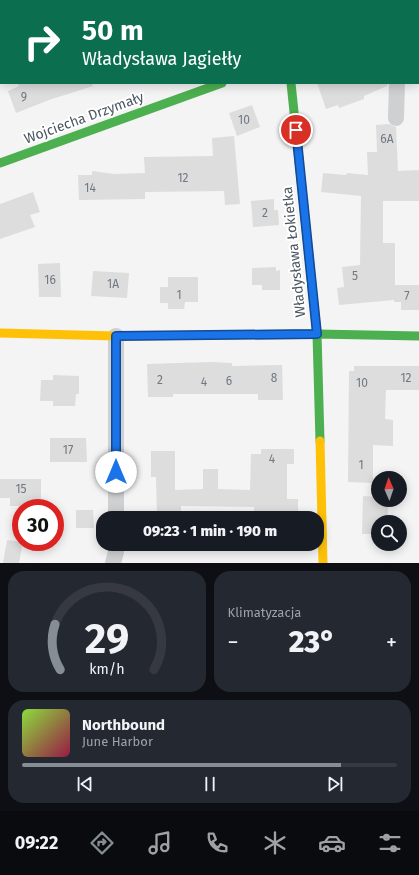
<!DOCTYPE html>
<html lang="pl">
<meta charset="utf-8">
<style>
body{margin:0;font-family:"Fira Sans",sans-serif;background:#242831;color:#f1f3f6;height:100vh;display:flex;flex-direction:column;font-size:15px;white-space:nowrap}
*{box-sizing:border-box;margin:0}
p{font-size:13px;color:#9ea1a6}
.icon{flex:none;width:22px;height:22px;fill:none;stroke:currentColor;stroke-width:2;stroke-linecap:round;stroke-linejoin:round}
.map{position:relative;height:563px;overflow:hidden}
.sheet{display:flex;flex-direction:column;gap:8px;padding:8px;background:#0d0f14;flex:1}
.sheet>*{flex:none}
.top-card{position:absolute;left:0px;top:0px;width:419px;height:84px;box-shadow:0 2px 10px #0003;background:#0b6e4f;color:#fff;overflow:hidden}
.needle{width:26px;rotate:358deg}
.fabs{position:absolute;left:371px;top:471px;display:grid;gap:8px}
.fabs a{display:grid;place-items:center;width:36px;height:36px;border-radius:50%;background:#171b24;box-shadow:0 2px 10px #0003;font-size:20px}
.speed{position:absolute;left:12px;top:499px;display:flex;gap:8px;font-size:20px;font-weight:700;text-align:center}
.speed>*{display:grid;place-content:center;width:52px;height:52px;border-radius:50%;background:#171b24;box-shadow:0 2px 10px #0003;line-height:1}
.speed .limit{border:6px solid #d22;background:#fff;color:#111}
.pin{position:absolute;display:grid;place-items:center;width:34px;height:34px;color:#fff;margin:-17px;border:2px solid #fff;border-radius:50%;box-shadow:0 1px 4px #0007}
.me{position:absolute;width:44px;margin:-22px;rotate:0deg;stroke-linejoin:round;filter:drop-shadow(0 0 3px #0008)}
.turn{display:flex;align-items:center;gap:14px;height:84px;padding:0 16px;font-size:18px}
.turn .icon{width:52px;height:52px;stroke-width:2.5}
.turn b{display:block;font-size:28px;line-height:34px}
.big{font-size:30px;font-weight:800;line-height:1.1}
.sheet .card{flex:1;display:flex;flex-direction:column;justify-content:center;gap:6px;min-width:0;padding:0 14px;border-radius:16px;background:#242831}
.sheet .dial{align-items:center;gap:0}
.dial svg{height:104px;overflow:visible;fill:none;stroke:#363941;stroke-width:7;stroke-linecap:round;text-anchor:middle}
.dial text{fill:#f1f3f6;stroke:none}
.song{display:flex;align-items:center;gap:12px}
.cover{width:48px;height:48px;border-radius:6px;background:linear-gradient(135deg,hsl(90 70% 55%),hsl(340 70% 35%))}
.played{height:4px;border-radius:2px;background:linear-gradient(90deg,#868d94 85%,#363941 85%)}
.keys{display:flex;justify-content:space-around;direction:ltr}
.heat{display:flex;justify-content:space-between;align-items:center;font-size:22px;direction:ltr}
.sheet .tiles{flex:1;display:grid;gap:8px;grid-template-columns:1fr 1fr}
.card:last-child{grid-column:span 2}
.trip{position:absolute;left:96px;top:511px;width:228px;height:40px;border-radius:16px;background:#171b24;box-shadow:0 2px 10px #0003;font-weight:800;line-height:40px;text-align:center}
.tabs{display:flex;height:64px;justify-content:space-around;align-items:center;background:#090b0e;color:#9ea1a6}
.tabs .icon{width:28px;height:28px}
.tabs .active{color:#868d94}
.tabs b{font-size:18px;color:#f1f3f6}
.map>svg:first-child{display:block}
.building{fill:#ddddde}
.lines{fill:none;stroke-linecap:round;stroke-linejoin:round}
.street{stroke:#ced0d2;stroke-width:16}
.fast{stroke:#4caf50;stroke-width:9}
.slow{stroke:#ffc107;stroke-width:9}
.route-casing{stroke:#114b97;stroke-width:10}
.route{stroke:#1a73e8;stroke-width:7}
.labels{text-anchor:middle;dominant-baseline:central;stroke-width:4;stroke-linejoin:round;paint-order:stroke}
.number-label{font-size:12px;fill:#707881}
.street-label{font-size:14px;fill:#4a5661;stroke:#fff}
</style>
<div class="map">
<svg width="419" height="563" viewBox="0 0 419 563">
<rect width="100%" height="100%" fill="#f4f4f4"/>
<g class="building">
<path d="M17,83H92L93,86L49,100L16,113L8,91L19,86Z"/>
<path d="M317,83H388L387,86L364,96V99L339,108L338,105L326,109Z"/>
<path d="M252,105L260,127L237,136L229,113Z"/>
<path d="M389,124L396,127L398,171L419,170V201H383V243H395V285H419V310H401V302H394V300L339,305L337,288L344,287L342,267L360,265L361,196L321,192L323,173L346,175L347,173L368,175L367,152H377L376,125Z"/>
<path d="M234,136L240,204L225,205L224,191L145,192V199L79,200L78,175H92V171L114,174L145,173L144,157L213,156L212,138Z"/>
<path d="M33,192L40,212L30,215L35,227L0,239V204Z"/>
<path d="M274,199V210H278L279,225L253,227L251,201Z"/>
<path d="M60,263L61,297H39L38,264Z"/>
<path d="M276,267V271L280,270V290H262V285H252V268Z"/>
<path d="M93,271L129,273L127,298L91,296Z"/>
<path d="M168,277H198V302H185L184,309H168V303H160V287H168Z"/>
<path d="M211,362L232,363V366L282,365L283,400H258V394H173V397H148L147,364Z"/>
<path d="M354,366H419V390H386L385,419L393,420V446L373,445V483L348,482L349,371H354Z"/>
<path d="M53,375L79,376V394H76L75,406H53V401H40L41,380H53Z"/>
<path d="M50,438H86L87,462H50Z"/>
<path d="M261,449H294V464H287V499H298V518H254V507L181,506V518H157L156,477H151V451H175V490L203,489V469H218V489L250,490L251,454H261Z"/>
<path d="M0,479H41V506H10V498H0Z"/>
<path d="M363,496L378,497V500H388V522H378V534H362Z"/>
<path d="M76,510H93L94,528H76Z"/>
<path d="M7,540L23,542L19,563H3Z"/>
</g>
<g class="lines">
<g class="street">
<path d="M396,118L397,83"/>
<path d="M116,518V336"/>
<path d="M113,563L116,552V544"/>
</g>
<g class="fast">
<path d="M291,83L317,334L320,441"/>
<path d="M0,163L222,83"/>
<path d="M216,335L317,334L419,336"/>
</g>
<g class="slow">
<path d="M418,18L419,17"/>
<path d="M0,333L116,336L216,335"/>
<path d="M320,441L323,563"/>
</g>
</g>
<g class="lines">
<defs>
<path id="route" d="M116,472V336L317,334L296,130"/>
</defs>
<use href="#route" class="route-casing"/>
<use href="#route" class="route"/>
</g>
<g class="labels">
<g class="number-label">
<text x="24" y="97">9</text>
<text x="244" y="120">10</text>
<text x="387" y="139">6A</text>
<text x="183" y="178">12</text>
<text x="90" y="188">14</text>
<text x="265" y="213">2</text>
<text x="355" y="276">5</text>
<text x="50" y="280">16</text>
<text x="113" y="284">1A</text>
<text x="179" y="295">1</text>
<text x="407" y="296">7</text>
<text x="274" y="378">8</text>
<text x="406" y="378">12</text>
<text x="160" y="380">2</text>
<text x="229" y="381">6</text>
<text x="204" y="382">4</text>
<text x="362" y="383">10</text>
<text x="68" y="450">17</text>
<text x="272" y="459">4</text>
<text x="361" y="465">1</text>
<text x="21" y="489">15</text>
</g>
<g class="street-label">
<text transform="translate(84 118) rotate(-20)">Wojciecha Drzymały</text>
<text transform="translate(294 252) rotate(-96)">Władysława Łokietka</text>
</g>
</g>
</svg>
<div class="fabs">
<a><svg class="needle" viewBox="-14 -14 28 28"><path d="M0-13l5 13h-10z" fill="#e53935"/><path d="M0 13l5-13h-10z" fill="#9ea1a6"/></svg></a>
<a><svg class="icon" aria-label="search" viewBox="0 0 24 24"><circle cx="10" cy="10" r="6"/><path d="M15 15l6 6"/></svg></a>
</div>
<div class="speed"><div class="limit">30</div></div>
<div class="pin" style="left:296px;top:130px;background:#d93025"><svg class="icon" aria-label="arrive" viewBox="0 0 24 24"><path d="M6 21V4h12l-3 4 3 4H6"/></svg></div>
<svg class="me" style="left:116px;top:472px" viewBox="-20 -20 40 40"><circle r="19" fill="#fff"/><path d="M0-13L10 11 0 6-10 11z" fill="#1a73e8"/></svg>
<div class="trip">09:23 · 1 min · 190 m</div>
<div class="top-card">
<div class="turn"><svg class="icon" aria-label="right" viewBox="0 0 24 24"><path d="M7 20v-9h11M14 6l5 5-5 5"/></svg><div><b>50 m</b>Władysława Jagiełły</div></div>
</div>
</div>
<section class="sheet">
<div class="tiles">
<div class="card dial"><svg viewBox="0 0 100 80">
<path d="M14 69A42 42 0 1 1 86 69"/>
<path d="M14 69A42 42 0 0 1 10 34" stroke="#868d94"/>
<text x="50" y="56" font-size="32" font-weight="700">29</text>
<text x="50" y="72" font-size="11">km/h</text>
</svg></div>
<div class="card"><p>Klimatyzacja</p>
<div class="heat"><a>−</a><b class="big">23°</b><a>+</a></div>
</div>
<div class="card">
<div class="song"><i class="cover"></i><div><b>Northbound</b><p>June Harbor</p></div></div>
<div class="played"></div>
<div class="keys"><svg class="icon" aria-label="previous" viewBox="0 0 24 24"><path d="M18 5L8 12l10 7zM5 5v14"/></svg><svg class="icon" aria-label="pause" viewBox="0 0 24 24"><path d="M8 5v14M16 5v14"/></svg><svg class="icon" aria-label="next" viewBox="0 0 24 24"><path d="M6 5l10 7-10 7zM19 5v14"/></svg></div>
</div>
</div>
</section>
<nav class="tabs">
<b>09:22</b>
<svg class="icon active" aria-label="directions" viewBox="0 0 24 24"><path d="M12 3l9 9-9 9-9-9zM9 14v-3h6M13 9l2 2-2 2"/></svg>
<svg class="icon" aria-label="music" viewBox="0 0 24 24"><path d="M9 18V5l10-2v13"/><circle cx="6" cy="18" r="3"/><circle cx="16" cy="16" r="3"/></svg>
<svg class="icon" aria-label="phone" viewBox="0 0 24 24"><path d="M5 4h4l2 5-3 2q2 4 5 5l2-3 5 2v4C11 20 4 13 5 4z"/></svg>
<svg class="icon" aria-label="climate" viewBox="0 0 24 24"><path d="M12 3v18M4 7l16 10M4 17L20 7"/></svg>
<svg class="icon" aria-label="car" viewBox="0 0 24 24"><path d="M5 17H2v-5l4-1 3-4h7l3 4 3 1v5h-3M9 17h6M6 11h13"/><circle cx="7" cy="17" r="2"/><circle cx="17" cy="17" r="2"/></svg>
<svg class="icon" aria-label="filters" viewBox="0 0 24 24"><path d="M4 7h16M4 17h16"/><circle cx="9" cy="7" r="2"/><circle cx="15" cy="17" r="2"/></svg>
</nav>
